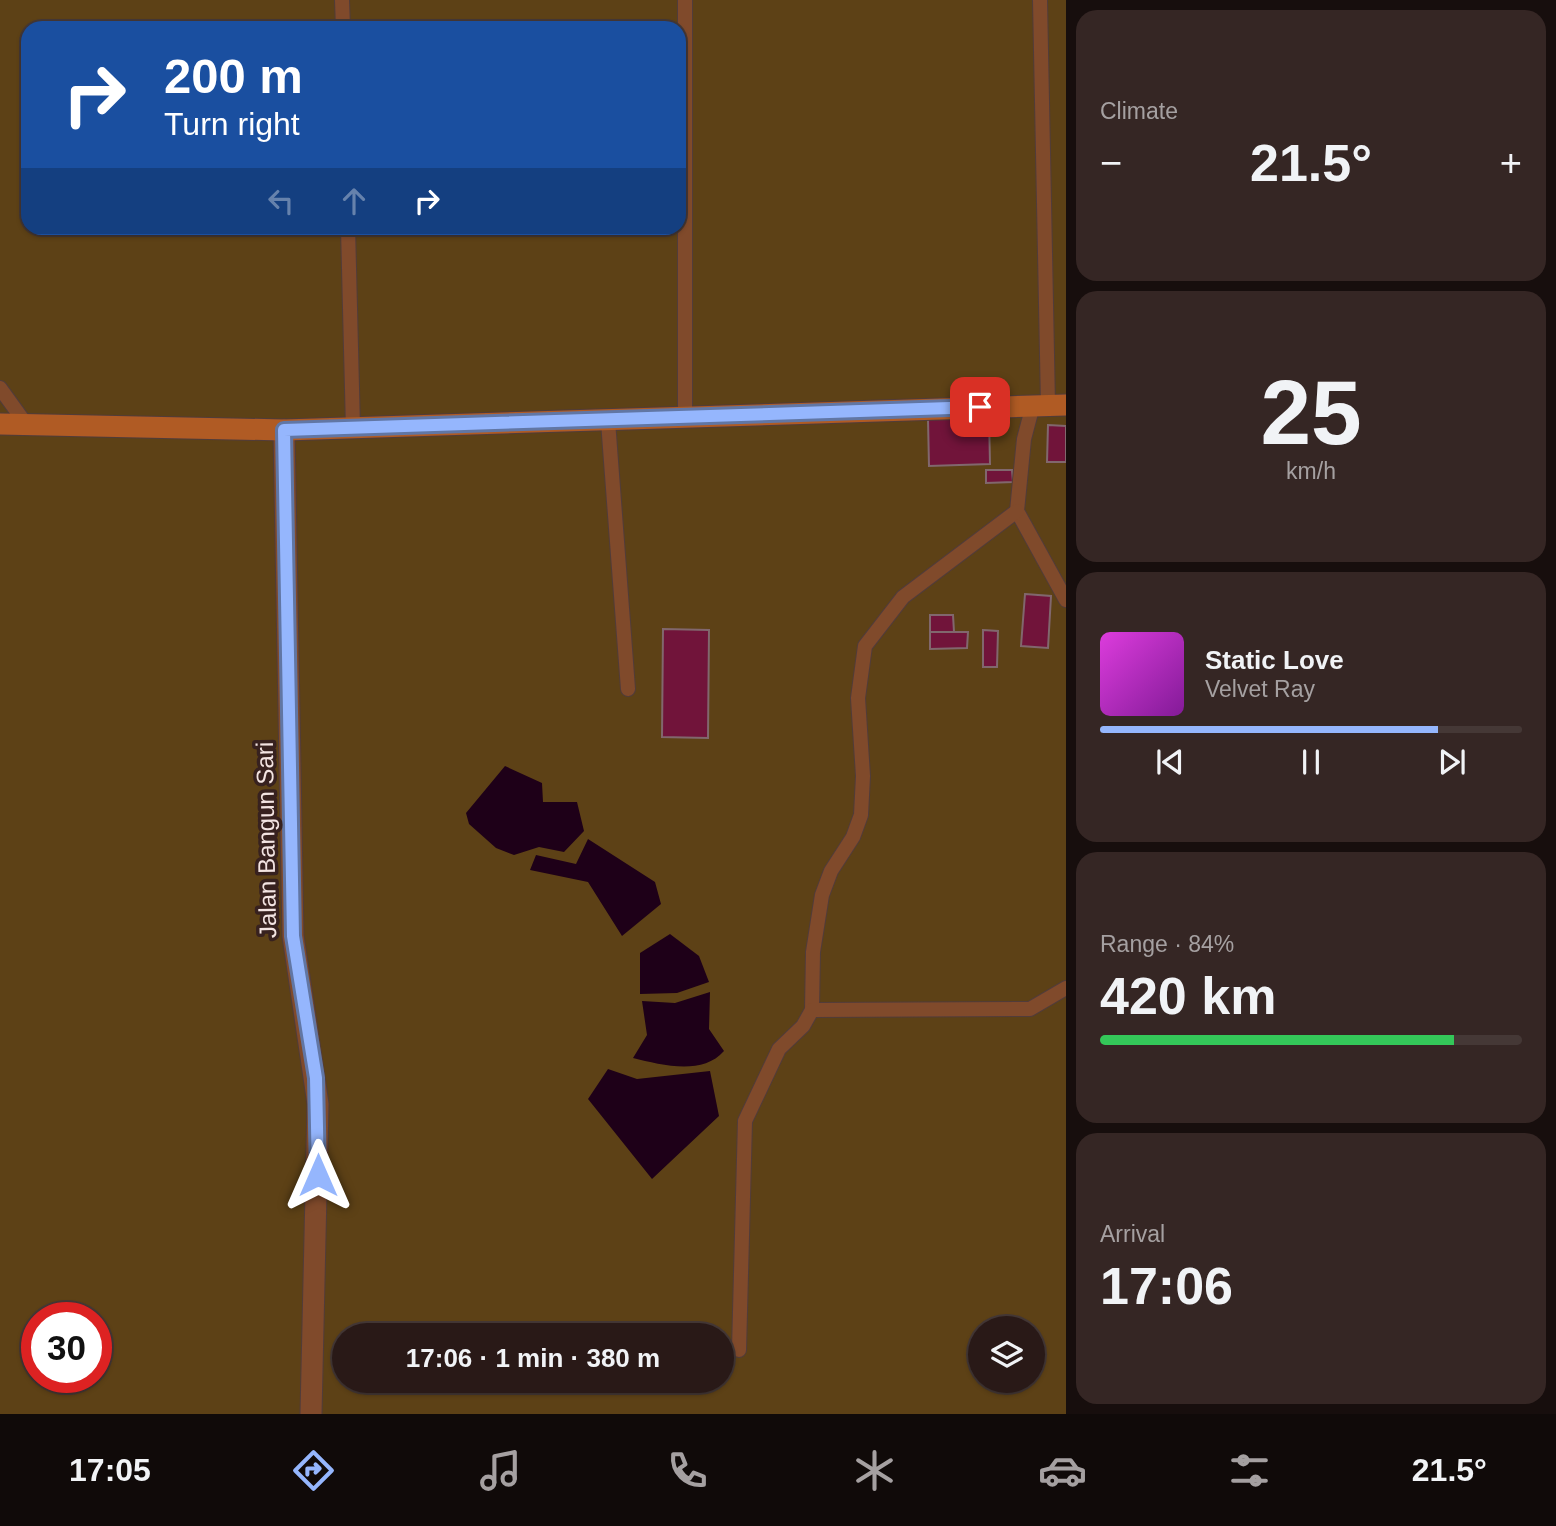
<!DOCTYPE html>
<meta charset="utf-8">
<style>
body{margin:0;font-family:Helvetica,sans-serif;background:#352624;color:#f1f3f6;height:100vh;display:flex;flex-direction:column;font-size:26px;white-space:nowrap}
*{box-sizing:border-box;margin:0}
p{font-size:23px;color:#a5a0a1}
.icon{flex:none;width:38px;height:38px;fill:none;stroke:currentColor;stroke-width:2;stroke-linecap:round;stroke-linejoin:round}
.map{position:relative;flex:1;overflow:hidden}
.panel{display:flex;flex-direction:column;gap:10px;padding:10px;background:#170e0d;width:490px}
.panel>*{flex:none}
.guide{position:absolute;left:21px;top:21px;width:665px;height:214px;border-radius:21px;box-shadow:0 2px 5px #0004,0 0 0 2px #453836;background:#1a4fa0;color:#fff;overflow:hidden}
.fabs{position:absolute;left:968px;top:1316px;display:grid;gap:14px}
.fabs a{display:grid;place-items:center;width:77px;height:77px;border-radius:50%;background:#291917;box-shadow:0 2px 5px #0004,0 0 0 2px #453836;font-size:35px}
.speed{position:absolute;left:21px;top:1302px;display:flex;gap:14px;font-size:35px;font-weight:700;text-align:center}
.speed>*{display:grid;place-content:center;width:91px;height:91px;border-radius:50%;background:#291917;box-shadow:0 2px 5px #0004,0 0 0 2px #453836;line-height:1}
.speed .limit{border:10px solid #d22;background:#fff;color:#111}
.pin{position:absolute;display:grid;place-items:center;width:60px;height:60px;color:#fff;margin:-30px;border-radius:14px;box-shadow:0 4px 10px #0006}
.me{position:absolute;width:77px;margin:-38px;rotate:0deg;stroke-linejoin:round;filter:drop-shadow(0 0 5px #0008)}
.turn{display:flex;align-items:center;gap:24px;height:147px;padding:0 28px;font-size:32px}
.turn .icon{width:91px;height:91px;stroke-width:2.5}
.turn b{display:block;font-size:49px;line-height:60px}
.lanes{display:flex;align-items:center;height:66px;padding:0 28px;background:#0003;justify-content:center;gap:35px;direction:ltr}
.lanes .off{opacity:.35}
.big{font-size:52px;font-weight:700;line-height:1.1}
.panel .tile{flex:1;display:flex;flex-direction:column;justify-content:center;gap:10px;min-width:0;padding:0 24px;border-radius:21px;background:#352624}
.panel .dial{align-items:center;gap:0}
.dial b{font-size:91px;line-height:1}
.song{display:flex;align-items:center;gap:21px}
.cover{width:84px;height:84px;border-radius:10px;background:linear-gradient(135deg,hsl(300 70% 55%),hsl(290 70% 35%))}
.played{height:7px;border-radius:4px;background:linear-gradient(90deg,#95b6fd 80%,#453836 80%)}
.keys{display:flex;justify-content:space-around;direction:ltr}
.heat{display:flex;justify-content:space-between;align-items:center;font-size:38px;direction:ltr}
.charge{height:10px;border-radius:5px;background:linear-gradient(90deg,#34c759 84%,#453836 0)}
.trip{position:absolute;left:332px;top:1323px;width:402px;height:70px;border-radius:35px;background:#291917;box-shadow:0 2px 5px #0004,0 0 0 2px #453836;font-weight:700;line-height:70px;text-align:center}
.menu{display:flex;height:112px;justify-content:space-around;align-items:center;background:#100a09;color:#a5a0a1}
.menu .icon{width:49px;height:49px}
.menu .on{color:#95b6fd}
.menu b{font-size:32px;color:#f1f3f6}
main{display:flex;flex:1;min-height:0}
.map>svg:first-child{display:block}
.green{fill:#5d4116;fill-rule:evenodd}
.water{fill:#1e0018}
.building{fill:#71143a;stroke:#81676d;stroke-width:2}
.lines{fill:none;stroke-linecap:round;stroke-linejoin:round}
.lane-casing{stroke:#513c3a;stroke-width:16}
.street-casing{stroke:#513c3a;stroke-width:23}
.secondary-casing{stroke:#513c3a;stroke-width:23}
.lane{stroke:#804a2b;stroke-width:14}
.street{stroke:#804a2b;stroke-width:21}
.secondary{stroke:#b05b24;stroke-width:21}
.route-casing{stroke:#6176a4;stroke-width:18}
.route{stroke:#95b6fd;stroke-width:12}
.labels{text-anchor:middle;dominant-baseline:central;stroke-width:7;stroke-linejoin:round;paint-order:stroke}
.street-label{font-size:24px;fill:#f3e4e2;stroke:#37211f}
</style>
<main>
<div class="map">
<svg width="1066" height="1414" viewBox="0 0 1066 1414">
<rect width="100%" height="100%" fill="#37211f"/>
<path class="green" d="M0,0H1066V1414H0ZM28,28H679V228H28ZM37,1318H96V1377H37ZM980,1328H1032V1381H980ZM345,1335H723V1381H345Z"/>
<g class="water">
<path d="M505,766L542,783L543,802H577L584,831L564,852L539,847L514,855L496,848L469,824L466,813Z"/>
<path d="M588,839L655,882L661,904L622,936L588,882L530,870L536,855L576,864Z"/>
<path d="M670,934L699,956L709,982L677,993L640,994V953Z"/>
<path d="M710,992L709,1029L724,1051C702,1076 662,1065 633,1058L647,1035L642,1001L675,1003Z"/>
<path d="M608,1069L637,1079L710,1071L719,1116L652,1179L588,1099Z"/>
</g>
<g class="building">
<path d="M989,417L990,464L929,466L928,419Z"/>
<path d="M1048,425L1066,426V462H1047Z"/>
<path d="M986,470H1012L1013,482L986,483Z"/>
<path d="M1025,594L1051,596L1048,648L1021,646Z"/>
<path d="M930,615H953L954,632H930Z"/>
<path d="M663,629L709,630L708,738L662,737Z"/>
<path d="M983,630L998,631L997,667H983Z"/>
<path d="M930,632H968L967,648L930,649Z"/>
</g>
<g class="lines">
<defs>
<g id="lane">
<path d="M342,0L343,28"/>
<path d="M685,0V416"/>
<path d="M1040,0L1048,405"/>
<path d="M348,228L353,428"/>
<path d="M0,388L26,424"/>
<path d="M1033,405L1024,439L1017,511L1066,600"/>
<path d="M608,421L628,689"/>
<path d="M812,1010L813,952L822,895L831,871L853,837L861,815L863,776L858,698L865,646L903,597L1017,511"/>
<path d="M739,1350L745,1121L779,1049L803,1026L812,1010L1030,1009L1066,988"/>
</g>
<path id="street" d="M284,430L293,936L318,1104L311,1414"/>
<path id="secondary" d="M0,424L284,430L1066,405"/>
</defs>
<use href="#lane" class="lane-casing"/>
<use href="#street" class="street-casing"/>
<use href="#secondary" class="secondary-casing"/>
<use href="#lane" class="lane"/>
<use href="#street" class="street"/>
<use href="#secondary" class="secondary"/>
</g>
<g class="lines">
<defs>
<path id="route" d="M318,1175L316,1078L293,936L284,430L980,407"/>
</defs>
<use href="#route" class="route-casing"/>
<use href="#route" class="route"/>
</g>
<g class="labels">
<g class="street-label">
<text transform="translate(266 840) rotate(-91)">Jalan Bangun Sari</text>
</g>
</g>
</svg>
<div class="fabs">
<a><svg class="icon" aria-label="layers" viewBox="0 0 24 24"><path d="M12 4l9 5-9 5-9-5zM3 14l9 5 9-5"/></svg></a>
</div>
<div class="speed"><div class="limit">30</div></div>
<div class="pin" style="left:980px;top:407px;background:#d93025"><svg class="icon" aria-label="arrive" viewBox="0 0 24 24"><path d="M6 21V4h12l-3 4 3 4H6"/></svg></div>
<svg class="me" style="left:318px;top:1175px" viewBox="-20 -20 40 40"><path d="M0-17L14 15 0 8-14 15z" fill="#95b6fd" stroke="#fff" stroke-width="4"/></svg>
<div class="trip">17:06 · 1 min · 380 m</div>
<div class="guide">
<div class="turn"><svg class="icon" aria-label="right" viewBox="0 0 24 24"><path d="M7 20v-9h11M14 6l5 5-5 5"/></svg><div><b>200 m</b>Turn right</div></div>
<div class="lanes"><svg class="icon off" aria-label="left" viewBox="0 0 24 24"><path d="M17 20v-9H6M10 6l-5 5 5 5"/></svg><svg class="icon off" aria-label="ahead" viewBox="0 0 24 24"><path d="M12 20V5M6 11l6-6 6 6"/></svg><svg class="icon" aria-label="right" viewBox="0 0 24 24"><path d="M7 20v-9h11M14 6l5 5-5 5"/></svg></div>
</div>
</div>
<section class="panel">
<div class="tile"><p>Climate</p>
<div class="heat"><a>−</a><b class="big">21.5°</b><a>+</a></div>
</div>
<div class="tile dial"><b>25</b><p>km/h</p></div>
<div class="tile">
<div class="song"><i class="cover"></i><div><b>Static Love</b><p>Velvet Ray</p></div></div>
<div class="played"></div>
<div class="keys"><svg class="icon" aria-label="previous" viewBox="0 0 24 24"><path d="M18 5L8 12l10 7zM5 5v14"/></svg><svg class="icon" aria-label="pause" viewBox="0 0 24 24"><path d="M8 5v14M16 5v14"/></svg><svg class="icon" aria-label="next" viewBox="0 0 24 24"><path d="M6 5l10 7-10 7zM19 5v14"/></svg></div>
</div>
<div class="tile"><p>Range · 84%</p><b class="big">420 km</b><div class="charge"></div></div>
<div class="tile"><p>Arrival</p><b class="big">17:06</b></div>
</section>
</main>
<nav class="menu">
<b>17:05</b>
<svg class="icon on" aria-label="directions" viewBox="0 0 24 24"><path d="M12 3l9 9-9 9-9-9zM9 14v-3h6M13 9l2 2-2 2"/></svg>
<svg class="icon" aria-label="music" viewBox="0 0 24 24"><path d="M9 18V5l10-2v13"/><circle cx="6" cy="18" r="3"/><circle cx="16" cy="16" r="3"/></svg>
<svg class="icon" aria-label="phone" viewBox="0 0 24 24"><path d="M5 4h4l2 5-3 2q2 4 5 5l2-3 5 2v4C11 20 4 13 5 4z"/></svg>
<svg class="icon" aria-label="climate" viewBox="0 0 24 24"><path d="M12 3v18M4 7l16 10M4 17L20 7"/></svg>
<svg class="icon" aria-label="car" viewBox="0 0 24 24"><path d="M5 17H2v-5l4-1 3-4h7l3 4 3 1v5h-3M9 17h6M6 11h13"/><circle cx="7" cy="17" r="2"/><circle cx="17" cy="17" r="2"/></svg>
<svg class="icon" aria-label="filters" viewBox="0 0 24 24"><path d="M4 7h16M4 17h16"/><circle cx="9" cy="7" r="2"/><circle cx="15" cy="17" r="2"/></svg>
<b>21.5°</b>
</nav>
